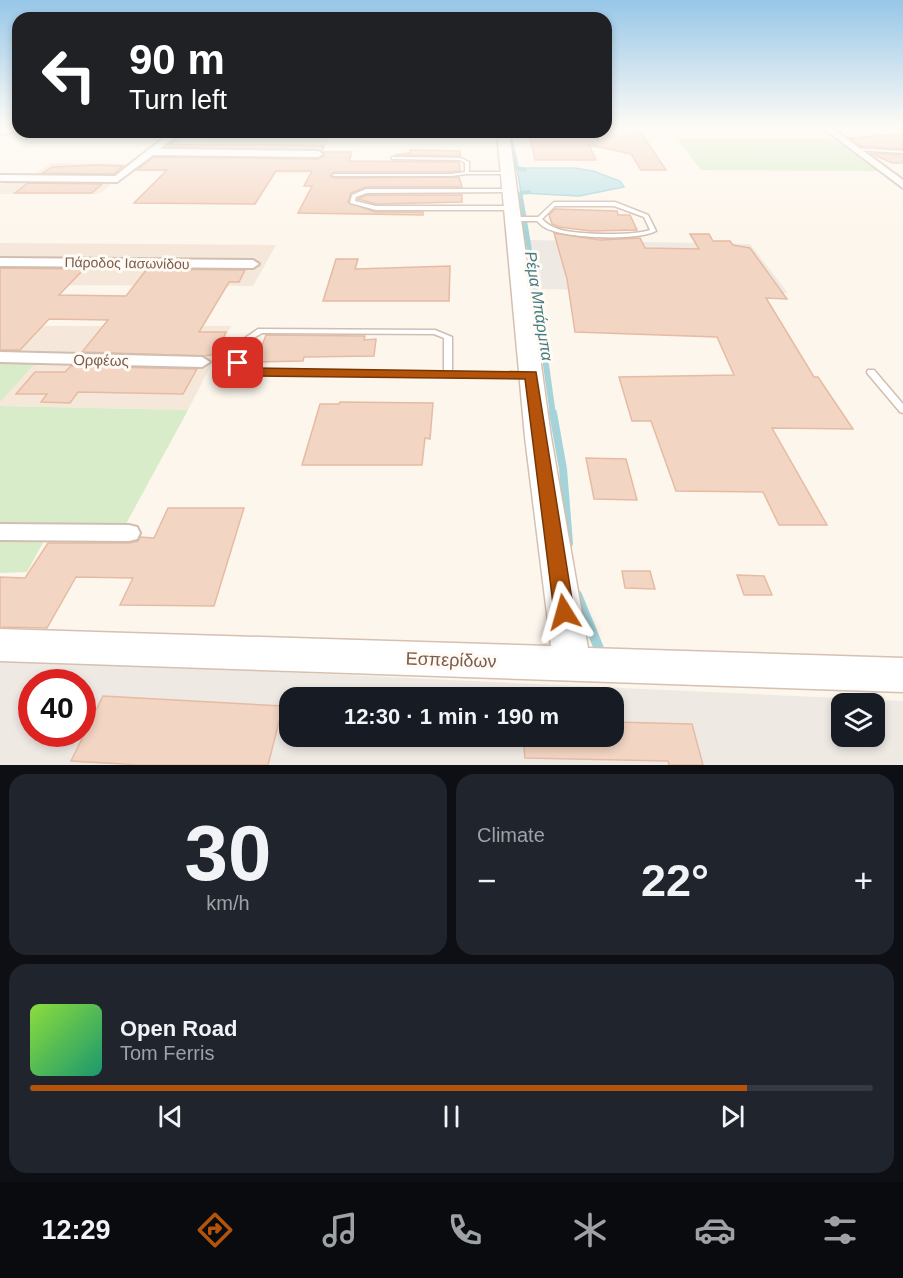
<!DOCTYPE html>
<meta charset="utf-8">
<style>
body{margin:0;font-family:Arial,sans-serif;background:#20242c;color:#f1f3f6;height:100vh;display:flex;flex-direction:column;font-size:22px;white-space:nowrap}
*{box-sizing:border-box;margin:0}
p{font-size:20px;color:#9ea1a6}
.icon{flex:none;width:33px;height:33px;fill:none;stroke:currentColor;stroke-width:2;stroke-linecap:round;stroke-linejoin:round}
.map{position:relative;height:765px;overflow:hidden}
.details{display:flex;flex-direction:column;gap:9px;padding:9px;background:#0d0f14;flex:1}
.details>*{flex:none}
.hud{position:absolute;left:12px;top:12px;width:600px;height:126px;border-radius:18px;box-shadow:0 3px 9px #0003;background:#202124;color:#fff;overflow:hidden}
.fabs{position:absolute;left:831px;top:693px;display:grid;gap:12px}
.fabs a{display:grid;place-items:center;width:54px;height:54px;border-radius:12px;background:#171b24;box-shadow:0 3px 9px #0003;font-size:30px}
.speed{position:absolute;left:18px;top:669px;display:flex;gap:12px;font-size:30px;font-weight:700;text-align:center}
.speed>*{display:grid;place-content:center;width:78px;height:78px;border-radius:50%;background:#171b24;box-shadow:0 3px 9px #0003;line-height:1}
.speed .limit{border:9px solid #d22;background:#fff;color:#111}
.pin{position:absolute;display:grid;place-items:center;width:51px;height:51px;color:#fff;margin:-26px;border-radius:12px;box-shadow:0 3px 9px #0006}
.me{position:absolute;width:66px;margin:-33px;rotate:352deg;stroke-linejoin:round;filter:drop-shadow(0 0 4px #0008)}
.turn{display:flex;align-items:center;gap:21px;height:126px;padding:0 18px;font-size:27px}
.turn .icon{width:78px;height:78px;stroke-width:2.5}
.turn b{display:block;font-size:42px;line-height:51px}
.big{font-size:45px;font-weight:600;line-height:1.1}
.details .card{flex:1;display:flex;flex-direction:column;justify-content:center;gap:9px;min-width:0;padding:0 21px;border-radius:18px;background:#20242c}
.details .dial{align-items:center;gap:0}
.dial b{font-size:78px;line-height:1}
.song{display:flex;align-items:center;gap:18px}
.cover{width:72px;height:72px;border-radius:9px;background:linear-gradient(135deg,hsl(90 70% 55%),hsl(160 70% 35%))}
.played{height:6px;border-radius:3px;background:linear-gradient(90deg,#b45309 85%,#363941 85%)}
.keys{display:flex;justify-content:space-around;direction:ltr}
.heat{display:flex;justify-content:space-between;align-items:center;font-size:33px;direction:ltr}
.details .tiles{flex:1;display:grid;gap:9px;grid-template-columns:1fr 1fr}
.card:last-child{grid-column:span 2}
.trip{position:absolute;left:279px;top:687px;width:345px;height:60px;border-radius:18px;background:#171b24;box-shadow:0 3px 9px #0003;font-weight:600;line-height:60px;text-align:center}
.dock{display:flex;height:96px;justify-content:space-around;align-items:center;background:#090b0e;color:#9ea1a6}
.dock .icon{width:42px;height:42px}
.dock .current{color:#b45309}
.dock b{font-size:27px;color:#f1f3f6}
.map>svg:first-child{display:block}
.residential{fill:#f5e8da}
.industrial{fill:#efe9e4;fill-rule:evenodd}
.green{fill:#d8ecc9}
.water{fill:#bfe3e8;stroke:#a5d3da;stroke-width:1.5}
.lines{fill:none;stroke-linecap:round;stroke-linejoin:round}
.stream-far4{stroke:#a5d3da;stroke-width:4}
.stream-far3{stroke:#a5d3da;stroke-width:5}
.stream-far2{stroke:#a5d3da;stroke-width:6}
.stream-far1{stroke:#a5d3da;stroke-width:8}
.stream{stroke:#a5d3da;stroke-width:10}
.building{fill:#f3d5c3;stroke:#e6bba3;stroke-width:1.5}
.lane-casing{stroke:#d1beb0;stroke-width:3}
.street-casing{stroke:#d1beb0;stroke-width:4}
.secondary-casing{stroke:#d6c0b0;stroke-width:3}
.lane{fill:#fff;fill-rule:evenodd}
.street{fill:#fff;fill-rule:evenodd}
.secondary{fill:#fff;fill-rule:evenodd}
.route{fill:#b45309;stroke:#753606;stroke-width:1.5}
.labels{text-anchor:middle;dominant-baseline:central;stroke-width:6;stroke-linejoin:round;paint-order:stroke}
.far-street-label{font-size:14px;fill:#7a5c4d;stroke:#fffaf3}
.street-label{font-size:15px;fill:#7a5c4d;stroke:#fffaf3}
.water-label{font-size:16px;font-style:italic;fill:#437c86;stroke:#fffaf3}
.near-street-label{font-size:18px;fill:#7a5c4d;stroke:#fffaf3}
</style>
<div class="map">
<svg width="903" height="765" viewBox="0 0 903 765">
<rect width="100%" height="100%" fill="#fdf6ec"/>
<g class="residential">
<path d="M164,143L326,145L309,173L127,171L99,194H0V186L4,179H28L51,163L139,164Z"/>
<path d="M0,243L276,245L253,286L0,285Z"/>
<path d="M0,326H231L188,410L0,406Z"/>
</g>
<g class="industrial">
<path d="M530,240L750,244L788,293L539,289Z"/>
<path d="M0,659L903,701V765H0ZM32,682H82V734H32ZM290,698H614V736H290ZM842,704H874V736H842Z"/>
</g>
<g class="green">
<path d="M177,132H332L326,145L164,143Z"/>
<path d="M677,139H838L881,171L701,170Z"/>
<path d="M5,358L39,359L0,402V362Z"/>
<path d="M0,406L188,410L121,533L50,530L27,572L0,573Z"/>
</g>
<path class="water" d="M517,168H575L593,171L620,181L624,187L579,196L521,193Z"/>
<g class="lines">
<g class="stream-far4">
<path d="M509,132L517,168L525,170"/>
<path d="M171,144L183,132"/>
<path d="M521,201V193L529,192"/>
</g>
<path class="stream-far3" d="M521,200L537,295"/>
<path class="stream-far2" d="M536,293L553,415"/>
<path class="stream-far1" d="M553,413L563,469L569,543"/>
<path class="stream" d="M577,595L602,656"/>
</g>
<g class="building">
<path d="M606,128H638L666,170H641L631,154L589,145L596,160H535L529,132H606Z"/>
<path d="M903,134V149L861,146L849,138Z"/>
<path d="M168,145H283L324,146L322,151L166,147Z"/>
<path d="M410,150L460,151V156L394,155L410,153Z"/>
<path d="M324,152H352L349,161L459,162L460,171L451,172H334L330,176L334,178L459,177L462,187H366L351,193L348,202L375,212H423V215L298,213L312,186H304L312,171H276L255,204L134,203L167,170H137L154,157L318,159L324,156Z"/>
<path d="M870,153L903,155V163H892Z"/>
<path d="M96,165L123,166L114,174L43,173L52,167Z"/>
<path d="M28,183L102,184L92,193H15Z"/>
<path d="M367,195H462V202L376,204L358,199Z"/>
<path d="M555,209L617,211L618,215H630L637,230L591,231L559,227L552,224L549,215Z"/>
<path d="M554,233L600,240L640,238L645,248L699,249L690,234H709L713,241H730L733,245L750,248L787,299L766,298L814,377H818L853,429L772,428L827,525H779L763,492L676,491L651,421H632L619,377L734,375L717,337L575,332L567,279Z"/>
<path d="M336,259H358L355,269L450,266L449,301H323Z"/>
<path d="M0,268L84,269L59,295L126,296L147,269L245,270L239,282H229L199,332H226L216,354L204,356L82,352L108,320L49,319L20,350H0Z"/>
<path d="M266,335L365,336L364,340L376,339L374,356L304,357L303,361L256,362Z"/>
<path d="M71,366L197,369L183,394L78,392L70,403L41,402L47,394H16L35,372H65Z"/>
<path d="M340,402L433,403L430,439L425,438L422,465H302L320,404H339Z"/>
<path d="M586,458L626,459L637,500L594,499Z"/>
<path d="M168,508H244L214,606L120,605L133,578L76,577L47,628L0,627V577L25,578L48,543H129L138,541L140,537L154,538Z"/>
<path d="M622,571H650L655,589L625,588Z"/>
<path d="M737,575L764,576L772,595H744Z"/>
<path d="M103,696L283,706L268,765H140L71,761Z"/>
<path d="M614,722L692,724L703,765H669L668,761L525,758L523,736H614Z"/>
</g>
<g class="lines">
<defs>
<g id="lane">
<path d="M853,148L903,151V153L855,150H853Z"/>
<path d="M394,157L461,158L469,162V172H506L508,173L506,174H467L451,176H334L332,175L334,174H451L465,172V163L460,160L392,159V157Z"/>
<path d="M366,189H508L511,191L510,192L367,193L356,197L355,201L376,206H511L514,208L511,210H376L350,203L352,195Z"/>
<path d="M554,202H615L648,215L656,231C639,241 562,239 544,227C543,227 538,222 537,221H513L510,219L513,217H538ZM555,206H614L644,217L650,230C633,236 576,235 558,229C552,227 547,224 542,219Z"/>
<path d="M258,329L435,330L452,337V372L528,373L532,375L528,377L249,374L234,366L245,338ZM262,333L434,334L444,338V372L251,370L242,365L252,339Z"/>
<path d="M868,370H874L903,404V413L900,412L868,374L867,372Z"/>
</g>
<g id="street">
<path d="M6,128H18V130L0,135V129Z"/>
<path d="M823,128H832L903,180V188Z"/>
<path d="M171,132H180L160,149L318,151L323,154L318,157L153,155L117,182L0,181V175L115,176Z"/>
<path d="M0,258L253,260L259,264L253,268L0,266Z"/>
<path d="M0,352L202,357L210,362L202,367L0,362Z"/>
<path d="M0,524L129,525L137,527L140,533L137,539L129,541L0,540Z"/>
</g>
<path id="secondary" d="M497,132H509L551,437L588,648L903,658V692L0,661V629L551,646L525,437Z"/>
</defs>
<use href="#lane" class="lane-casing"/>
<use href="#street" class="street-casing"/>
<use href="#secondary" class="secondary-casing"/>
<use href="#lane" class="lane"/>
<use href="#street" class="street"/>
<use href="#secondary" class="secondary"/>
</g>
<linearGradient id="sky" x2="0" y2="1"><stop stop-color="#97c7e8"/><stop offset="0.54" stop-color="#fefbf6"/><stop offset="1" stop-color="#fefbf6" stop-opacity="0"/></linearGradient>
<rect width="903" height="235" fill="url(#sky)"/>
<path class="route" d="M238,359L250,368L536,372L574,612L571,617L564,620L557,617L554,612L525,379L249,376L233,369L231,363Z"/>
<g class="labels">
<g class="far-street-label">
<text transform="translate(127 263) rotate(1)">Πάροδος Ιασωνίδου</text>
</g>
<g class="street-label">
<text transform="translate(101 360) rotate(1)">Ορφέως</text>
</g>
<g class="water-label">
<text transform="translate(539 306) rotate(81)">Ρέμα Μπάρμπα</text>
</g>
<g class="near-street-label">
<text transform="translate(451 660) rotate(2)">Εσπερίδων</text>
</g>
</g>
</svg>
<div class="fabs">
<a><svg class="icon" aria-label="layers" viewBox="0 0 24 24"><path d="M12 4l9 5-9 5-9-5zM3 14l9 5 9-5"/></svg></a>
</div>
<div class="speed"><div class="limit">40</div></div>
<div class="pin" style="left:238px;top:363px;background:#d93025"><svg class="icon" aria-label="arrive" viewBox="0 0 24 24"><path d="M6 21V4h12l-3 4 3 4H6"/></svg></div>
<svg class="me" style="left:564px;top:612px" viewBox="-20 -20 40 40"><path d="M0-17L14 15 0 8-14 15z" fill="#b45309" stroke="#fff" stroke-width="4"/></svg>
<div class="trip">12:30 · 1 min · 190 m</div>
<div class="hud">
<div class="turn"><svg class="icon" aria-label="left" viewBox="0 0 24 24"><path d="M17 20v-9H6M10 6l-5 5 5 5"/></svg><div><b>90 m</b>Turn left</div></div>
</div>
</div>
<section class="details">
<div class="tiles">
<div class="card dial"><b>30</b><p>km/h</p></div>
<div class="card"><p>Climate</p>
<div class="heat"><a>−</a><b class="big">22°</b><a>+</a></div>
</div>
<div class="card">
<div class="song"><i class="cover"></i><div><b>Open Road</b><p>Tom Ferris</p></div></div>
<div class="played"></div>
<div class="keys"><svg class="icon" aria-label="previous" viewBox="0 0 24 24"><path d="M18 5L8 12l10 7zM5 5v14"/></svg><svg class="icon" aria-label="pause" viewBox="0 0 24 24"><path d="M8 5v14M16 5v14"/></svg><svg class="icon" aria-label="next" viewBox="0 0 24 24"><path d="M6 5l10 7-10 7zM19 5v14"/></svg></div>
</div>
</div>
</section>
<nav class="dock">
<b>12:29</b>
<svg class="icon current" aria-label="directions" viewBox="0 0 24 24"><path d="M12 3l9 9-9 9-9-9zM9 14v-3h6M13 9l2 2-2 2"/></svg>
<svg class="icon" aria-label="music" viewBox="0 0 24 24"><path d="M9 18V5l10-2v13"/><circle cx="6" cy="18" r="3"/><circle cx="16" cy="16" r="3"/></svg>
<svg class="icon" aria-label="phone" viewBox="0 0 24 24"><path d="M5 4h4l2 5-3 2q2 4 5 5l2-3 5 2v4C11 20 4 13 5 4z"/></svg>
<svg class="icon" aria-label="climate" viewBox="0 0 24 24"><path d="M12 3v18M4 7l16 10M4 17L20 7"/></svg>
<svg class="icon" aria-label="car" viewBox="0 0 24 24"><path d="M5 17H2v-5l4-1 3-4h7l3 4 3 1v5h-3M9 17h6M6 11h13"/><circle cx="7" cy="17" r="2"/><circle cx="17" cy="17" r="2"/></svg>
<svg class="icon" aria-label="filters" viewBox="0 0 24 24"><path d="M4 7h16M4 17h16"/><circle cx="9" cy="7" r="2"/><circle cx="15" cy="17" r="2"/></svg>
</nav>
